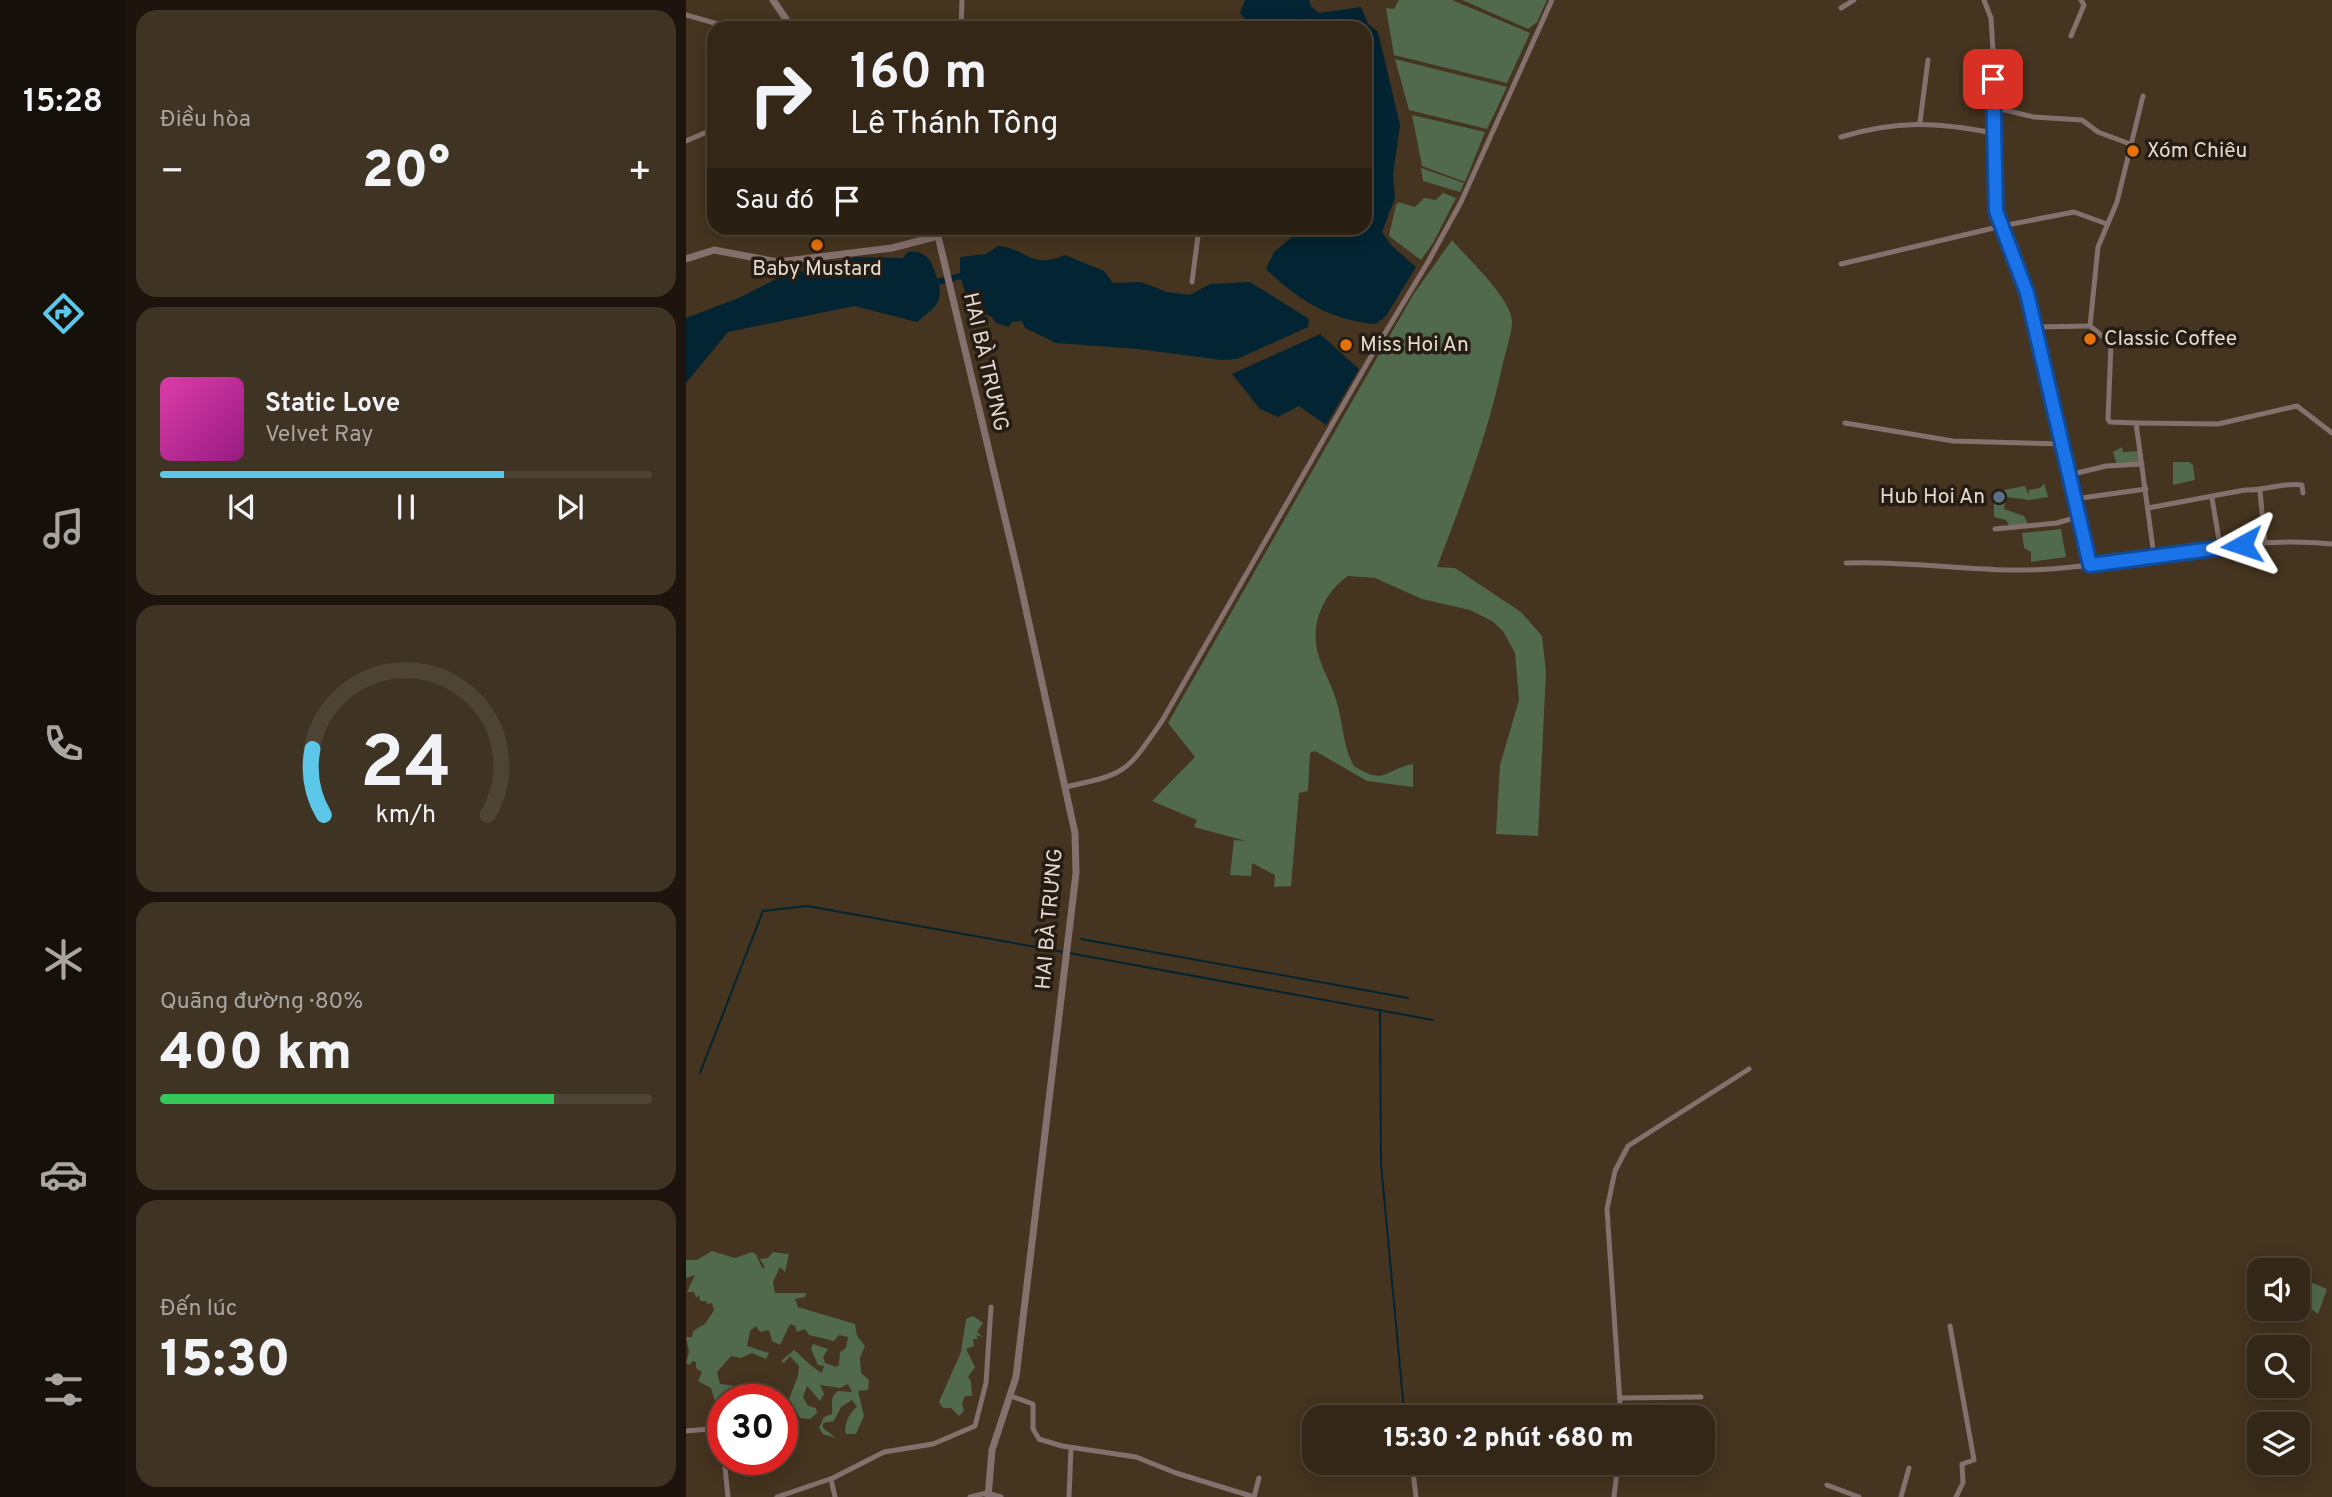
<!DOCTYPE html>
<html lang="vi">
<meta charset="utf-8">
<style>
body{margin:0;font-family:Overpass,sans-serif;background:#3f3324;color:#f1f3f6;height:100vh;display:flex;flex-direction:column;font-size:26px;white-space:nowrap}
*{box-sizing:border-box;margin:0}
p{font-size:23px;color:#a9a5a1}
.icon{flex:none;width:38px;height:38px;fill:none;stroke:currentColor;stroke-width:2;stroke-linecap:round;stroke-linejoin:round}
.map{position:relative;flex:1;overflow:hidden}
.drawer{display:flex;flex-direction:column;gap:10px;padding:10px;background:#1d150d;width:560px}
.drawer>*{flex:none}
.top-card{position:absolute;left:21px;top:21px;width:665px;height:214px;border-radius:21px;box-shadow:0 4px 18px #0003,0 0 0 2px #4e4436;background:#342717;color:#f1f3f6;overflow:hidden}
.controls{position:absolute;left:1561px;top:1258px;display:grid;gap:14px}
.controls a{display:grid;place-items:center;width:63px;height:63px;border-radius:14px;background:#342717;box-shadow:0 4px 18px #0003,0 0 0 2px #4e4436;font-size:35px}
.speed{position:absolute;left:21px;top:1384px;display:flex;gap:14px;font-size:35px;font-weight:700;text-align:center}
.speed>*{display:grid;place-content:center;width:91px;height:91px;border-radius:50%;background:#342717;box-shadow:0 4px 18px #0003,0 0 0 2px #4e4436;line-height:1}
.speed .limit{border:10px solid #d22;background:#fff;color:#111}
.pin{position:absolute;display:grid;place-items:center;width:60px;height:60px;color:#fff;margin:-30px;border-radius:14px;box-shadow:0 4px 10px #0006}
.me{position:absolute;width:77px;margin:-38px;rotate:265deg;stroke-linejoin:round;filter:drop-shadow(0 0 5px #0008)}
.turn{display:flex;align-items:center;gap:24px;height:147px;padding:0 28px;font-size:32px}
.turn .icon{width:91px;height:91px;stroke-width:2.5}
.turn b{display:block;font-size:49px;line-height:60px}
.then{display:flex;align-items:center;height:66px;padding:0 28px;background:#0003;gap:14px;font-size:26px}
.big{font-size:52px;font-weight:800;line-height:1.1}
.drawer .tile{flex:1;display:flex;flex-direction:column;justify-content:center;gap:10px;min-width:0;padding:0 24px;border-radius:21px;background:#3f3324}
.drawer .dial{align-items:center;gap:0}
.dial svg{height:182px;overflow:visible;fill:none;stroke:#4e4436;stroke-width:7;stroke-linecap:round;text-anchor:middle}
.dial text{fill:#f1f3f6;stroke:none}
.song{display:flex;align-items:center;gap:21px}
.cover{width:84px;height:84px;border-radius:10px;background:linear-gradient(135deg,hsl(320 70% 55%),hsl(310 70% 35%))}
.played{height:7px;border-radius:4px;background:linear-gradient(90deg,#5cc7e8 70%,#4e4436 70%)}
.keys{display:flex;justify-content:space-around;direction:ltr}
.heat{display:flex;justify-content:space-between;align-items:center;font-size:38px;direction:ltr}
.charge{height:10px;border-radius:5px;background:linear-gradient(90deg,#34c759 80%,#4e4436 0)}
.trip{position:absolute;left:616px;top:1405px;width:413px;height:70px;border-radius:21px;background:#342717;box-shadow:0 4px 18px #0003,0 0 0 2px #4e4436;font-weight:800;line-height:70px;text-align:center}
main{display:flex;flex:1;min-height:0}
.menu{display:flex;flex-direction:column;width:126px;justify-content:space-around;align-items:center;background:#151009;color:#a9a5a1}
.menu .icon{width:49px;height:49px}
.menu .active{color:#5cc7e8}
.menu b{font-size:32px;color:#f1f3f6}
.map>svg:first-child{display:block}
.green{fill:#51694d}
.water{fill:#032432}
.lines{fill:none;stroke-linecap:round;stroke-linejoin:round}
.stream{stroke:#032432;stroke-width:2}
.minor{stroke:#84706d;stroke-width:5}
.tertiary{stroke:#84706d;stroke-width:7}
.route-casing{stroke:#114b97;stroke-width:18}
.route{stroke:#1a73e8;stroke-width:12}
.food-dot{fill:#e8710a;stroke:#251d14;stroke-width:2.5}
.service-dot{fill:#5c6f8a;stroke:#251d14;stroke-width:2.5}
.labels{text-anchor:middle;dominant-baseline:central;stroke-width:7;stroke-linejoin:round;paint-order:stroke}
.poi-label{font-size:21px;fill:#e5d9cd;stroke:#251d14;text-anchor:start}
.street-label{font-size:21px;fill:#e5d9cd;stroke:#251d14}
</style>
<main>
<nav class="menu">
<b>15:28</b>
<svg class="icon active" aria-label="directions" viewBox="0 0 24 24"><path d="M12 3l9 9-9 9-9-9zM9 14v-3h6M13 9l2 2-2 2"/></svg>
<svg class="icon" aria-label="music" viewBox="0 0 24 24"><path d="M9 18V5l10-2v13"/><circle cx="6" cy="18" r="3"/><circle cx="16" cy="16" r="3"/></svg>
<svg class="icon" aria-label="phone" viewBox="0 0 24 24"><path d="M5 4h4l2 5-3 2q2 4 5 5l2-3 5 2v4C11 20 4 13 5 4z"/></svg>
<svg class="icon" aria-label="climate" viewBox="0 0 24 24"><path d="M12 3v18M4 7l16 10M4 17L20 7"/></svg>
<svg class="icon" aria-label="car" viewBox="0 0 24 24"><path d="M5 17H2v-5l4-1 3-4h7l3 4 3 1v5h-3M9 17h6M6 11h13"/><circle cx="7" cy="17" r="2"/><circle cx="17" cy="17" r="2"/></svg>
<svg class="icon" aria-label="filters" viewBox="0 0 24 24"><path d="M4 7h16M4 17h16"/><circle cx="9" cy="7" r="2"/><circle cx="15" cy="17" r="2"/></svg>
</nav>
<section class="drawer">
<div class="tile"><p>Điều hòa</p>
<div class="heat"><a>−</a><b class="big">20°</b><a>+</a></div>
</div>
<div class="tile">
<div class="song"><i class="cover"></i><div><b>Static Love</b><p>Velvet Ray</p></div></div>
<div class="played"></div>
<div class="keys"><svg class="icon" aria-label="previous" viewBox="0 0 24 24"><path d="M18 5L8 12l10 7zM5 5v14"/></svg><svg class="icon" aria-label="pause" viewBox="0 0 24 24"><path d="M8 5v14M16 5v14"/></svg><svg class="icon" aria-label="next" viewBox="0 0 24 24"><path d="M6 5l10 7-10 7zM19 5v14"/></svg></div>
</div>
<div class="tile dial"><svg viewBox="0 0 100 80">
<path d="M14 69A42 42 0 1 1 86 69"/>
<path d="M14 69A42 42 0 0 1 9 40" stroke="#5cc7e8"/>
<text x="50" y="56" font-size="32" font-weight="700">24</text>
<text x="50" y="72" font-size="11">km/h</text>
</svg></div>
<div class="tile"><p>Quãng đường · 80%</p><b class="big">400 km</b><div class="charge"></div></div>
<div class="tile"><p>Đến lúc</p><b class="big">15:30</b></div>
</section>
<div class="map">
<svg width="1646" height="1497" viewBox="0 0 1646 1497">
<rect width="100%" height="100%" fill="#45341f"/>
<g class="green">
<path d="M713,0H766L844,33L821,83L708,55L700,8L708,9Z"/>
<path d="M776,0H861L851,22L842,29Z"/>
<path d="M709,59L821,87L801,129L723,110Z"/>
<path d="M726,115L799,132L779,182L736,166Z"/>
<path d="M735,168L778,183L774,192L737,181Z"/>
<path d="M757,193L770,198L747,243L735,260L703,236L710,205L712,202L729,207L738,198L750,200Z"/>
<path d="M766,240C781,258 825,298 826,321C826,334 820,350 817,363C802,434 777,499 751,567L769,568L835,612L856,636L860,672L852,836L810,834L814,765L833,700L829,653L817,631L806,621L784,610L736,599L689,578L662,576C636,594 623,627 633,657C638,673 647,687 651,703C657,722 657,748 668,766C700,786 697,770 727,764V787L681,781L629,751L624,753L622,791L613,793L605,886L588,887L589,875L566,863L565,876L544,875L548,840L560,841L508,827L511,820L466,801L509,757L482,723L727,295Z"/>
<path d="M1436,447L1437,452L1454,451L1456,466L1431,465L1427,452Z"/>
<path d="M1487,462H1503L1507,465L1509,480L1487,485Z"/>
<path d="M1358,483L1362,497L1344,500L1320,497L1318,509L1338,516L1343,526L1323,525L1320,520L1308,517V492L1339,486L1343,495V490L1354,488Z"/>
<path d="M1375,529L1380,557L1345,562V552L1338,548L1336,533Z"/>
<path d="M26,1251L49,1258L66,1252L70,1254L76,1268L79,1267L74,1259L82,1258L87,1252L103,1254L99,1272L94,1267L87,1282L89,1293H120L119,1297L109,1299L112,1307L169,1324L171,1336L179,1346L174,1358L175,1373L183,1380L182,1390L172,1391L178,1416L170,1434H160C157,1424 164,1412 171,1407L166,1400L155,1407L148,1421L137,1423V1428L150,1438L137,1434L133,1428L138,1417L146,1414C147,1404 143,1398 152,1391L166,1392L162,1384L154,1388L134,1385L138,1394L134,1401L121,1386L117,1397L122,1406L130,1408L131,1413L124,1419L114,1418L103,1399L112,1376L113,1366L104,1356L98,1363L95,1361L108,1350C118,1358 125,1367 136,1373L138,1366L132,1365L125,1349L127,1344L142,1349L137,1357L139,1363L150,1367L153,1365L154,1352L160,1348L162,1337L153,1335L148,1341L123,1335L119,1329L111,1332L109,1326L104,1324L94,1345L86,1341L83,1330L74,1332L70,1326L64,1331L61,1346L83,1353L80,1359L66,1353L55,1358L45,1356L31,1372L34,1384L49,1386L53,1390L54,1400H37V1410L29,1402L25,1388L12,1381L16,1372L10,1368V1362L6,1361L4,1365L0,1363L3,1352L0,1337H6L7,1331L19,1324L28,1310L26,1303L21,1304L20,1301H14L13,1295L10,1298L8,1292H1L9,1275L0,1278V1260H11Z"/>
<path d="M1615,1278L1641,1289L1632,1314L1612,1299V1280Z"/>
<path d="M287,1316L297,1323L291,1332L297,1337L290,1335L292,1339H287L288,1346L280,1349L289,1367L282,1377L285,1381L286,1396H279L276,1403L278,1411L273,1416L265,1408H257L253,1402L275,1352L280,1319Z"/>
</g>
<g class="water">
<path d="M559,0H623L625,6L633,13L675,7L682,24L692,32L714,125L707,175L709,198L696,232L706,246L730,267L700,316L690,324C645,321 612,300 580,269L588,252L617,228H679V28H566L554,13Z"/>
<path d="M312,246C343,249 344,270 379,255L418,271L427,283L455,282L481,292L504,295L524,284L564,282L623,319L622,327L551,359L536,360L452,349L370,343L339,328L336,321L326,322L323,327L310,323L306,317L284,307L275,279L253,285C257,305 246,309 231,322L168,306L42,332L0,383V318L55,297L96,276L170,257L217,258L222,252C242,250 246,262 251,279L274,273V257L300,254Z"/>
<path d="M634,334L673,369L640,425L613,406L592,417L574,409L546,374Z"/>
</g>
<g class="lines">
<g class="stream">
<path d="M395,939L722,998"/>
<path d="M383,953L747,1020"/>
<path d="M694,1010L695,1164L718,1410"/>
<path d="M14,1073L77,911L121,906L378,952"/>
</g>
<g class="minor">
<path d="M1298,0L1305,18L1307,51L1310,211L1341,293L1403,565"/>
<path d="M1155,8L1168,0"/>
<path d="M0,15L46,28"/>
<path d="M275,28L276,0"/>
<path d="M1385,36L1398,5L1395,0"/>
<path d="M1457,96L1431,202L1412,247L1404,326L1425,343L1422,419L1424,422L1450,423L1468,556"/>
<path d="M1307,107L1348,117L1396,120L1412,132L1444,144"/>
<path d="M1234,122L1242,60"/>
<path d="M1155,137C1210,120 1251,122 1307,133"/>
<path d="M0,141L28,129"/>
<path d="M1155,264L1316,226L1388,212L1421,224"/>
<path d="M506,282L513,228"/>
<path d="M1349,327L1404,326"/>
<path d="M1159,423L1267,441L1376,444"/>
<path d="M1450,423L1532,424L1611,406L1646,433"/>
<path d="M1383,475L1420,466L1456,464"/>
<path d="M1574,491L1579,543"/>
<path d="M1526,498L1534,546"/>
<path d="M1388,499L1460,489"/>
<path d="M1462,508L1559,490C1579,491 1595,482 1616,485L1617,493"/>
<path d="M1309,529L1371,523L1392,517"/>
<path d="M1160,563C1228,560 1296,574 1364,569C1458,563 1551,534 1646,544"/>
<path d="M379,787C441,774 440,773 476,721L687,353L742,262L775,202L866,0"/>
<path d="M1264,1326L1288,1460L1276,1464L1277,1483L1270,1497"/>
<path d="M325,1396L347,1404V1429L353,1439L376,1446L450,1457L490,1473L568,1497"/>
<path d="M935,1398L1015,1397"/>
<path d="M935,1418L921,1209L929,1171L942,1146L1063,1069"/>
<path d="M35,1428L42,1497"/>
<path d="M0,1431L35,1428"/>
<path d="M726,1463L730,1497"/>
<path d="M145,1479L149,1497"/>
<path d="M1141,1485L1173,1497"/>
<path d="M91,1497L147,1478L198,1452L247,1444L289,1426L300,1383L305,1307"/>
<path d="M284,1497L301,1493L315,1497"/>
<path d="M383,1497L385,1448"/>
<path d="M568,1497L573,1478"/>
<path d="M928,1497L932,1463"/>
<path d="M1215,1497L1223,1468"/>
</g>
<g class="tertiary">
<path d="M87,0L106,28"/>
<path d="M247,228L252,236L332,573L389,833L390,873L330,1377L306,1450L302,1497"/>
<path d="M0,259L28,250L92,262L206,248L252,236"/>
</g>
</g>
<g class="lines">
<defs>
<path id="route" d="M1307,79L1310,211L1341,293L1404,565L1556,545"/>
</defs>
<use href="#route" class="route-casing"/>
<use href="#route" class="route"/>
</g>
<g class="food-dot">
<circle cx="1447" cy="151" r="7"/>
<circle cx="131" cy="245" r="7"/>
<circle cx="1404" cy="339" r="7"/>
<circle cx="660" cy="345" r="7"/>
</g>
<circle class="service-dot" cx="1313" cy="497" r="7"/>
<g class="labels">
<g class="poi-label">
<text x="1461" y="151">Xóm Chiêu</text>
<text x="131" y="269" text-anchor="middle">Baby Mustard</text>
<text x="1418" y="339">Classic Coffee</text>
<text x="674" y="345">Miss Hoi An</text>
<text x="1299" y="497" text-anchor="end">Hub Hoi An</text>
</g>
<g class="street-label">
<text transform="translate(299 362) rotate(77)">HAI BÀ TRƯNG</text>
<text transform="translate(364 919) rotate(-85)">HAI BÀ TRƯNG</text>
</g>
</g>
</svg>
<div class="controls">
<a><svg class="icon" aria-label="sound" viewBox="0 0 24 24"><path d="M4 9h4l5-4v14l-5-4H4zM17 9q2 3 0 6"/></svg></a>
<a><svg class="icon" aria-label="search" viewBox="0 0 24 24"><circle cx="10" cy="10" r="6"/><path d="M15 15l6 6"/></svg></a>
<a><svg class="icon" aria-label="layers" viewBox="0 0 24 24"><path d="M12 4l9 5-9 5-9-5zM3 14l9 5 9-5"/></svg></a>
</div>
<div class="speed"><div class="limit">30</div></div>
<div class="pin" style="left:1307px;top:79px;background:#d93025"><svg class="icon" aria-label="arrive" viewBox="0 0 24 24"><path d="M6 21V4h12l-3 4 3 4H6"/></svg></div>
<svg class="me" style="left:1556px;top:545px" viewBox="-20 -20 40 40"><path d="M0-17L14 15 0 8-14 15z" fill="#1a73e8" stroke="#fff" stroke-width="4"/></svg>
<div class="trip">15:30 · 2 phút · 680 m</div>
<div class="top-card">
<div class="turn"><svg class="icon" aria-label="right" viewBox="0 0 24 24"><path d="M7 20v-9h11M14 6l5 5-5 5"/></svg><div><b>160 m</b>Lê Thánh Tông</div></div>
<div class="then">Sau đó<svg class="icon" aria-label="arrive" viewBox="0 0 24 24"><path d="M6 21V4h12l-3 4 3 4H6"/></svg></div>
</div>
</div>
</main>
